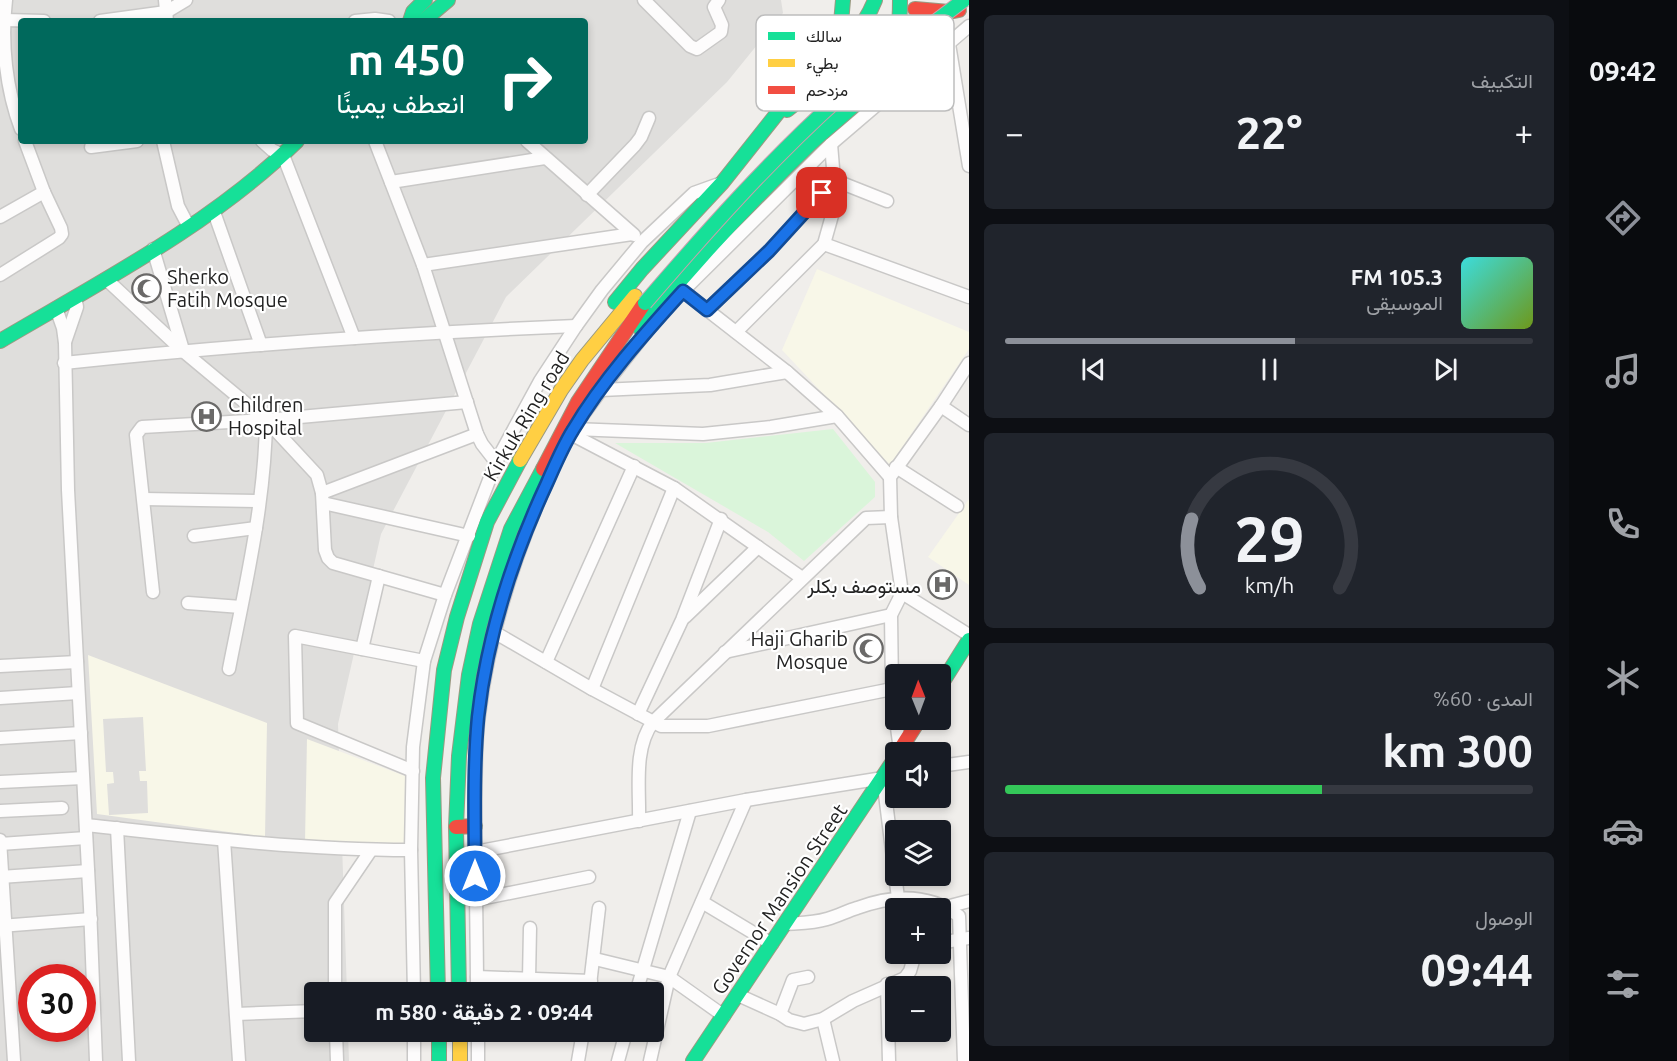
<!DOCTYPE html>
<html lang="ar">
<meta charset="utf-8">
<style>
body{margin:0;font-family:Ubuntu,Vazirmatn,sans-serif;background:#20242c;color:#f1f3f6;direction:rtl;height:100vh;display:flex;flex-direction:column;font-size:22px;white-space:nowrap}
*{box-sizing:border-box;margin:0}
p{font-size:20px;color:#9ea1a6}
.icon{flex:none;width:33px;height:33px;fill:none;stroke:currentColor;stroke-width:2;stroke-linecap:round;stroke-linejoin:round}
.map{position:relative;flex:1;overflow:hidden;direction:ltr}
.details{display:flex;flex-direction:column;gap:15px;padding:15px;background:#0d0f14;width:600px}
.details>*{flex:none}
.guide{position:absolute;left:18px;top:18px;width:570px;height:126px;border-radius:6px;box-shadow:0 3px 9px #0003;direction:rtl;background:#00695c;color:#fff;overflow:hidden}
.needle{width:39px;rotate:359deg}
.buttons{position:absolute;left:885px;top:664px;display:grid;gap:12px}
.buttons a{display:grid;place-items:center;width:66px;height:66px;border-radius:6px;background:#171b24;box-shadow:0 3px 9px #0003;font-size:30px}
.speed{position:absolute;left:18px;top:964px;display:flex;gap:12px;font-size:30px;font-weight:700;text-align:center}
.speed>*{display:grid;place-content:center;width:78px;height:78px;border-radius:50%;background:#171b24;box-shadow:0 3px 9px #0003;line-height:1}
.speed .limit{border:9px solid #d22;background:#fff;color:#111}
.pin{position:absolute;display:grid;place-items:center;width:51px;height:51px;color:#fff;margin:-26px;border-radius:12px;box-shadow:0 3px 9px #0006}
.me{position:absolute;width:66px;margin:-33px;rotate:0deg;stroke-linejoin:round;filter:drop-shadow(0 0 4px #0008)}
.turn{display:flex;align-items:center;gap:21px;height:126px;padding:0 24px;font-size:27px}
.turn .icon{width:78px;height:78px;stroke-width:2.5}
.turn b{display:block;font-size:42px;line-height:51px}
.big{font-size:45px;font-weight:700;line-height:1.1}
.details .card{flex:1;display:flex;flex-direction:column;justify-content:center;gap:9px;min-width:0;padding:0 21px;border-radius:9px;background:#20242c}
.details .dial{align-items:center;gap:0}
.dial svg{height:156px;overflow:visible;fill:none;stroke:#363941;stroke-width:7;stroke-linecap:round;text-anchor:middle}
.dial text{fill:#f1f3f6;stroke:none}
.song{display:flex;align-items:center;gap:18px}
.cover{width:72px;height:72px;border-radius:9px;background:linear-gradient(135deg,hsl(180 70% 55%),hsl(80 70% 35%))}
.played{height:6px;border-radius:3px;background:linear-gradient(90deg,#8c9099 55%,#363941 55%)}
.keys{display:flex;justify-content:space-around;direction:ltr}
.heat{display:flex;justify-content:space-between;align-items:center;font-size:33px;direction:ltr}
.charge{height:9px;border-radius:4px;background:linear-gradient(90deg,#34c759 60%,#363941 0)}
.trip{position:absolute;left:304px;top:982px;width:360px;height:60px;border-radius:6px;background:#171b24;box-shadow:0 3px 9px #0003;font-weight:700;line-height:60px;text-align:center;direction:rtl}
main{display:flex;flex:1;min-height:0}
.menu{display:flex;flex-direction:column;width:108px;justify-content:space-around;align-items:center;background:#090b0e;color:#9ea1a6}
.menu .icon{width:42px;height:42px}
.menu .active{color:#8c9099}
.menu b{font-size:27px;color:#f1f3f6}
.map>svg:first-child{display:block}
.residential{fill:#dfdedc;fill-rule:evenodd}
.education{fill:#f8f7e8;fill-rule:evenodd}
.park{fill:#daf5da}
.lines{fill:none;stroke-linecap:round;stroke-linejoin:round}
.street-casing{stroke:#c9c8c7;stroke-width:15}
.fast-casing{stroke:#999a82;stroke-width:16}
.slow-casing{stroke:#999a82;stroke-width:16}
.jam-casing{stroke:#999a82;stroke-width:16}
.street{stroke:#fdfcfc;stroke-width:12}
.fast{stroke:#16e098;stroke-width:14}
.slow{stroke:#ffcf43;stroke-width:14}
.jam{stroke:#f24e42;stroke-width:14}
.fast-bridge-casing{stroke:#c5a2ac;stroke-width:16;stroke-linecap:butt}
.fast-bridge{stroke:#16e098;stroke-width:14}
.route-casing{stroke:#114b97;stroke-width:15}
.route{stroke:#1a73e8;stroke-width:10}
.labels{text-anchor:middle;dominant-baseline:central;stroke-width:4.5;stroke-linejoin:round;paint-order:stroke}
.poi-label{font-size:20px;fill:#222;stroke:#fff;text-anchor:start}
.street-label{font-size:20px;fill:#222;stroke:#fff}
.key{fill:#fff;stroke:#bdbdbd;stroke-width:1.5}
.key-label{font-size:16px;fill:#222}
</style>
<main>
<nav class="menu">
<b>09:42</b>
<svg class="icon active" aria-label="directions" viewBox="0 0 24 24"><path d="M12 3l9 9-9 9-9-9zM9 14v-3h6M13 9l2 2-2 2"/></svg>
<svg class="icon" aria-label="music" viewBox="0 0 24 24"><path d="M9 18V5l10-2v13"/><circle cx="6" cy="18" r="3"/><circle cx="16" cy="16" r="3"/></svg>
<svg class="icon" aria-label="phone" viewBox="0 0 24 24"><path d="M5 4h4l2 5-3 2q2 4 5 5l2-3 5 2v4C11 20 4 13 5 4z"/></svg>
<svg class="icon" aria-label="climate" viewBox="0 0 24 24"><path d="M12 3v18M4 7l16 10M4 17L20 7"/></svg>
<svg class="icon" aria-label="car" viewBox="0 0 24 24"><path d="M5 17H2v-5l4-1 3-4h7l3 4 3 1v5h-3M9 17h6M6 11h13"/><circle cx="7" cy="17" r="2"/><circle cx="17" cy="17" r="2"/></svg>
<svg class="icon" aria-label="filters" viewBox="0 0 24 24"><path d="M4 7h16M4 17h16"/><circle cx="9" cy="7" r="2"/><circle cx="15" cy="17" r="2"/></svg>
</nav>
<section class="details">
<div class="card"><p>التكييف</p>
<div class="heat"><a>−</a><b class="big">22°</b><a>+</a></div>
</div>
<div class="card">
<div class="song"><i class="cover"></i><div><b>105.3 FM</b><p>الموسيقى</p></div></div>
<div class="played"></div>
<div class="keys"><svg class="icon" aria-label="previous" viewBox="0 0 24 24"><path d="M18 5L8 12l10 7zM5 5v14"/></svg><svg class="icon" aria-label="pause" viewBox="0 0 24 24"><path d="M8 5v14M16 5v14"/></svg><svg class="icon" aria-label="next" viewBox="0 0 24 24"><path d="M6 5l10 7-10 7zM19 5v14"/></svg></div>
</div>
<div class="card dial"><svg viewBox="0 0 100 80">
<path d="M14 69A42 42 0 1 1 86 69"/>
<path d="M14 69A42 42 0 0 1 10 34" stroke="#8c9099"/>
<text x="50" y="56" font-size="32" font-weight="700">29</text>
<text x="50" y="72" font-size="11">km/h</text>
</svg></div>
<div class="card"><p>المدى · 60%</p><b class="big">300 km</b><div class="charge"></div></div>
<div class="card"><p>الوصول</p><b class="big">09:44</b></div>
</section>
<div class="map">
<svg width="969" height="1061" viewBox="0 0 969 1061">
<rect width="100%" height="100%" fill="#f0eeeb"/>
<path class="residential" d="M0,0H781L783,13L727,82L506,297L381,534L338,724L347,993H315V1032H348L349,1061H0ZM21,21H585V141H21ZM32,978H82V1029H32Z"/>
<g class="education">
<path d="M817,269L969,332V349L890,465L782,350Z"/>
<path d="M969,499V585L928,557Z"/>
<path d="M88,655L267,723L265,837L97,814ZM143,717L146,771H139L140,781H147L148,813L109,815L107,784L114,783L113,772H106L103,719Z"/>
<path d="M307,739L405,776L404,846L305,841Z"/>
</g>
<path class="park" d="M833,429L875,482V497L804,561L768,532L615,443H706Z"/>
<g class="lines">
<defs>
<g id="street">
<path d="M6,0C1,43 6,89 21,129"/>
<path d="M165,0L167,21"/>
<path d="M644,0L690,46L697,49L721,32L722,25L714,7L719,0"/>
<path d="M5,20L44,21"/>
<path d="M100,21L166,12L186,0"/>
<path d="M355,21L375,19L389,21"/>
<path d="M949,44L969,166"/>
<path d="M163,141L178,206L189,227"/>
<path d="M262,141L272,150L283,155L354,338"/>
<path d="M375,141L423,265L477,434L482,444L496,462"/>
<path d="M527,141L634,235"/>
<path d="M91,147L137,141"/>
<path d="M391,182L545,158"/>
<path d="M587,195L635,145L641,137L649,118"/>
<path d="M214,212L261,345"/>
<path d="M0,217L44,192"/>
<path d="M824,244L969,297"/>
<path d="M153,249L183,350"/>
<path d="M423,265L632,234"/>
<path d="M0,275L59,238L62,234L61,228L44,192L25,141"/>
<path d="M106,279L183,351L266,420L317,475L322,493L325,550L328,558L333,563L445,595"/>
<path d="M689,285L831,144L969,26"/>
<path d="M683,291L787,372L837,416L890,477"/>
<path d="M56,308L63,328L65,343L68,490L90,907L96,1061"/>
<path d="M707,310L769,251L834,180L887,201"/>
<path d="M736,332L824,244L833,212L834,180L831,144"/>
<path d="M65,342L77,307L75,297"/>
<path d="M64,363C234,345 405,333 576,326"/>
<path d="M601,390L710,385L787,372"/>
<path d="M941,406L969,425"/>
<path d="M574,427L601,390L651,326"/>
<path d="M573,429L703,434L771,427L837,416"/>
<path d="M571,434L674,488L802,578"/>
<path d="M896,467L957,506"/>
<path d="M322,493L477,434"/>
<path d="M144,499L259,501"/>
<path d="M323,503L469,536"/>
<path d="M194,536L256,528"/>
<path d="M379,576L362,649L295,636L297,723L413,771"/>
<path d="M153,592L136,435L142,427L266,420L467,402"/>
<path d="M902,593L969,635"/>
<path d="M188,603L241,607"/>
<path d="M685,617L758,547"/>
<path d="M494,632L592,689L661,726H708L892,689"/>
<path d="M362,649L424,661"/>
<path d="M725,652L891,615"/>
<path d="M546,662L634,466"/>
<path d="M0,666L77,662"/>
<path d="M229,669C245,587 265,504 266,420"/>
<path d="M592,689L674,488"/>
<path d="M0,698L78,693"/>
<path d="M896,713L892,689L891,615L902,593L891,517L890,477L941,406L969,363"/>
<path d="M638,714L682,620L721,519"/>
<path d="M896,720L900,750"/>
<path d="M0,738L81,733"/>
<path d="M940,766L969,762"/>
<path d="M0,782L83,778"/>
<path d="M0,811L62,808"/>
<path d="M639,821C640,790 633,748 653,722L866,518L891,517"/>
<path d="M86,825C194,837 302,850 411,850L413,747L424,661L445,595L496,462L540,381L576,326L602,290L642,242L694,193L719,184"/>
<path d="M117,828L129,1061"/>
<path d="M0,840L14,1061"/>
<path d="M224,840L239,1061"/>
<path d="M0,844L86,838"/>
<path d="M411,850L414,993"/>
<path d="M475,852L746,800L883,778L898,898"/>
<path d="M0,877L88,871"/>
<path d="M475,900L589,877"/>
<path d="M702,902L772,944"/>
<path d="M946,907L969,901"/>
<path d="M785,924C799,923 814,923 827,919C838,916 847,911 857,908C892,895 928,893 959,916L964,1061"/>
<path d="M0,926L91,919"/>
<path d="M940,943L969,938"/>
<path d="M595,959L669,977L724,1016"/>
<path d="M477,977L591,981"/>
<path d="M529,979L530,928"/>
<path d="M887,984L889,1061"/>
<path d="M335,993V903L371,850"/>
<path d="M477,993C477,929 475,865 475,801C476,772 475,743 479,715C489,631 516,551 550,475"/>
<path d="M589,993L599,908"/>
<path d="M636,993L690,811"/>
<path d="M738,995L780,1014L789,1020L804,1024L823,1019L853,1001L905,978L910,971L915,954"/>
<path d="M236,1014L315,1011"/>
<path d="M780,1014L793,980L808,977"/>
<path d="M823,1019L833,1061"/>
<path d="M336,1032L337,1061"/>
<path d="M414,1032V1061"/>
<path d="M478,1032V1061"/>
<path d="M578,1061L583,1032"/>
<path d="M618,1061L626,1032"/>
<path d="M650,1061L669,977L746,800"/>
</g>
<g id="fast">
<path d="M410,21L413,12L425,0"/>
<path d="M423,21L448,0"/>
<path d="M822,66C845,47 864,28 875,0"/>
<path d="M787,110L802,98L818,96C828,104 828,113 823,124"/>
<path d="M615,302L642,269L722,183L829,48L841,23L843,0"/>
<path d="M640,328C693,264 750,202 810,144C835,120 866,100 885,70C898,49 900,24 900,0"/>
<path d="M0,341C102,281 212,224 297,141"/>
<path d="M940,686L969,640"/>
<path d="M438,993L433,778L444,670L457,617L487,522L520,460"/>
<path d="M459,993L456,827L459,756L469,675L480,624L511,529L543,469"/>
<path d="M439,1032V1061"/>
<path d="M693,1061L896,757"/>
</g>
<g id="slow">
<path d="M520,460L561,390L582,360L635,296"/>
<path d="M460,1032V1061"/>
</g>
<g id="jam">
<path d="M915,9L949,12L959,10"/>
<path d="M543,469L578,402L643,305"/>
<path d="M898,753L919,720"/>
<path d="M456,827L475,826"/>
</g>
</defs>
<use href="#street" class="street-casing"/>
<use href="#fast" class="fast-casing"/>
<use href="#slow" class="slow-casing"/>
<use href="#jam" class="jam-casing"/>
<use href="#street" class="street"/>
<use href="#fast" class="fast"/>
<use href="#slow" class="slow"/>
<use href="#jam" class="jam"/>
<defs>
<path id="fast-bridge" d="M645,303C706,232 769,161 839,98C879,63 922,32 964,0"/>
</defs>
<use href="#fast-bridge" class="fast-bridge-casing"/>
<use href="#fast-bridge" class="fast-bridge"/>
</g>
<g class="lines">
<defs>
<path id="route" d="M475,876C475,823 473,770 478,717C487,636 513,556 547,483C555,465 563,446 573,430C602,381 644,334 683,291L707,310L769,251L822,193"/>
</defs>
<use href="#route" class="route-casing"/>
<use href="#route" class="route"/>
</g>
<defs>
<symbol id="mosque-ring" viewBox="-11 -11 22 22"><circle r="9.5" fill="#fff" stroke="#6a6968" stroke-width="1.5"/><path d="M3.5-4.9A6 6 0 1 0 3.5 4.9A5 5 0 1 1 3.5-4.9Z" fill="#6a6968"/></symbol>
<symbol id="hospital-ring" viewBox="-11 -11 22 22"><circle r="9.5" fill="#fff" stroke="#6a6968" stroke-width="1.5"/><path d="M-5-5h3v3.5h4V-5h3V5h-3V1.5h-4V5h-3Z" fill="#6a6968"/></symbol>
</defs>
<g fill-rule="evenodd">
<use href="#mosque-ring" x="130" y="272" width="33" height="33"/>
<use href="#hospital-ring" x="190" y="400" width="33" height="33"/>
<use href="#hospital-ring" x="926" y="568" width="33" height="33"/>
<use href="#mosque-ring" x="852" y="632" width="33" height="33"/>
</g>
<g class="labels">
<g class="poi-label">
<text x="167" y="276">Sherko<tspan x="167" dy="23">Fatih Mosque</tspan></text>
<text x="228" y="404">Children<tspan x="228" dy="23">Hospital</tspan></text>
<text x="921" y="585" text-anchor="end">مستوصف بكلر</text>
<text x="848" y="638" text-anchor="end">Haji Gharib<tspan x="848" dy="23">Mosque</tspan></text>
</g>
<g class="street-label">
<text transform="translate(526 416) rotate(-59)">Kirkuk Ring road</text>
<text transform="translate(779 899) rotate(-56)">Governor Mansion Street</text>
</g>
</g>
<rect x="756" y="15" width="198" height="96" rx="9" class="key"/>
<rect x="768" y="32" width="27" height="8" fill="#16e098"/>
<rect x="768" y="59" width="27" height="8" fill="#ffcf43"/>
<rect x="768" y="86" width="27" height="8" fill="#f24e42"/>
<g class="key-label">
<text x="806" y="42">سالك</text>
<text x="806" y="69">بطيء</text>
<text x="806" y="96">مزدحم</text>
</g>
</svg>
<div class="buttons">
<a><svg class="needle" viewBox="-14 -14 28 28"><path d="M0-13l5 13h-10z" fill="#e53935"/><path d="M0 13l5-13h-10z" fill="#9ea1a6"/></svg></a>
<a><svg class="icon" aria-label="sound" viewBox="0 0 24 24"><path d="M4 9h4l5-4v14l-5-4H4zM17 9q2 3 0 6"/></svg></a>
<a><svg class="icon" aria-label="layers" viewBox="0 0 24 24"><path d="M12 4l9 5-9 5-9-5zM3 14l9 5 9-5"/></svg></a>
<a>+</a>
<a>−</a>
</div>
<div class="speed"><div class="limit">30</div></div>
<div class="pin" style="left:822px;top:193px;background:#d93025"><svg class="icon" aria-label="arrive" viewBox="0 0 24 24"><path d="M6 21V4h12l-3 4 3 4H6"/></svg></div>
<svg class="me" style="left:475px;top:876px" viewBox="-20 -20 40 40"><circle r="17" fill="#1a73e8" stroke="#fff" stroke-width="3"/><path d="M0-11L8 9 0 5-8 9z" fill="#fff"/></svg>
<div class="trip">09:44 · 2 دقيقة · 580 m</div>
<div class="guide">
<div class="turn"><svg class="icon" aria-label="right" viewBox="0 0 24 24"><path d="M7 20v-9h11M14 6l5 5-5 5"/></svg><div><b>450 m</b>انعطف يمينًا</div></div>
</div>
</div>
</main>
